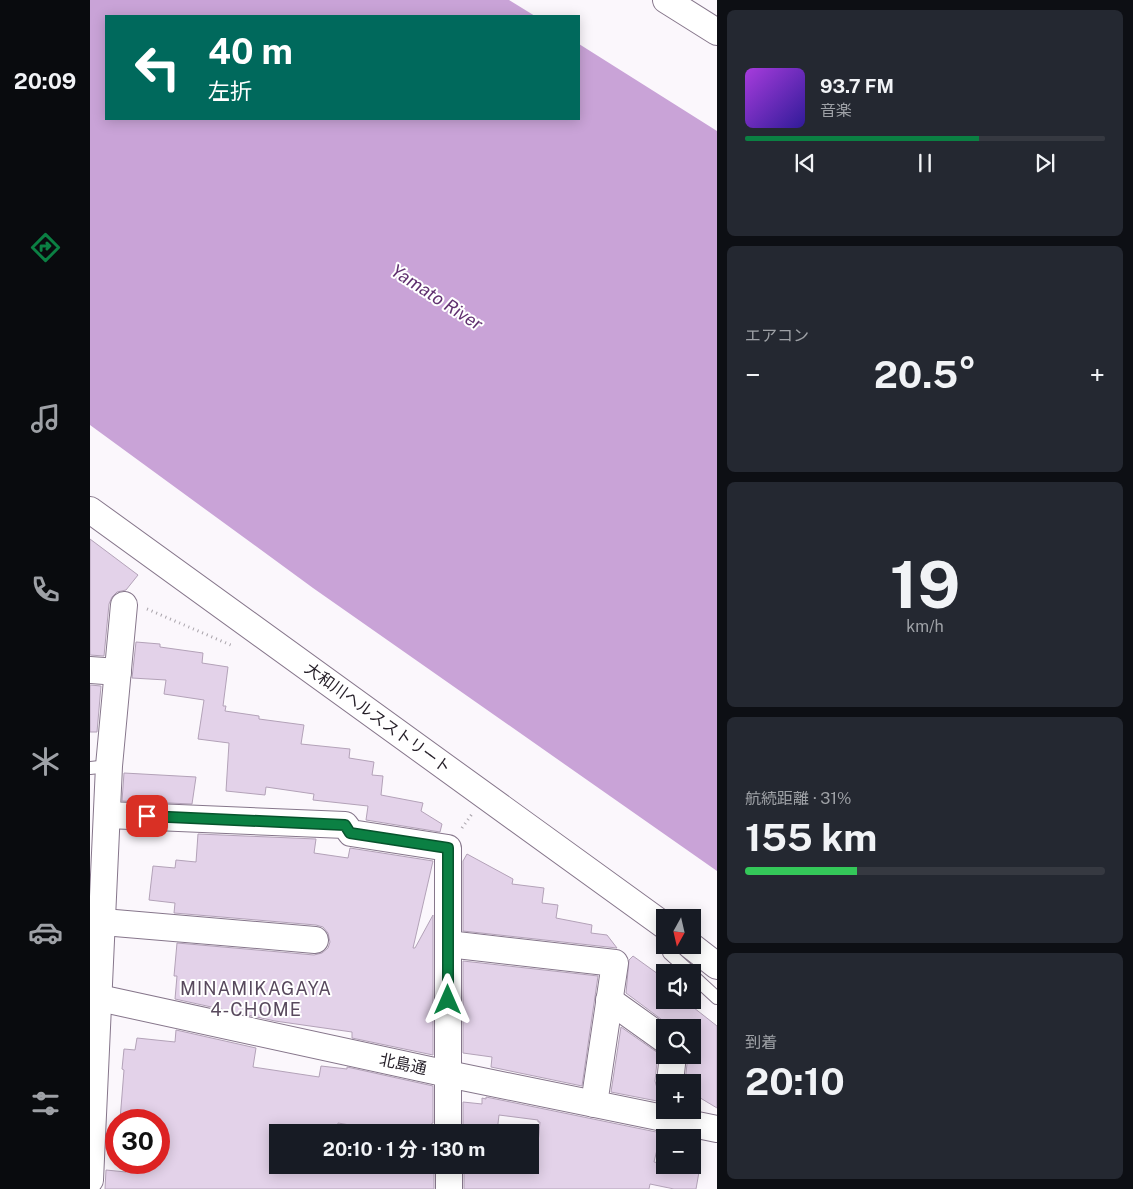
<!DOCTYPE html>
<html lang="ja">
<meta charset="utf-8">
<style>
body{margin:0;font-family:"Public Sans","Noto Sans JP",sans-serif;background:#242831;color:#f1f3f6;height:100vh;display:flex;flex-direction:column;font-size:19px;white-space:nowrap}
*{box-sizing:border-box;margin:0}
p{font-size:16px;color:#9ea1a6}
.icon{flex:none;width:28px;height:28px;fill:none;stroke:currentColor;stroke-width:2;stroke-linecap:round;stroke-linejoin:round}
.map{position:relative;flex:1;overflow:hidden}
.drawer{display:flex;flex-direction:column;gap:10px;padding:10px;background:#0d0f14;width:416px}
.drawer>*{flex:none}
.banner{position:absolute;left:15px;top:15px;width:475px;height:105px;border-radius:0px;box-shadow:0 2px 12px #0003;background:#00695c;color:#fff;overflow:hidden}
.needle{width:32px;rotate:188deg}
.controls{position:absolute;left:566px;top:909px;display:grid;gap:10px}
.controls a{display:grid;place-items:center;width:45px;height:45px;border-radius:0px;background:#171b24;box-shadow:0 2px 12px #0003;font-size:25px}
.speed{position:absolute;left:15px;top:1109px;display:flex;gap:10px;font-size:25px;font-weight:700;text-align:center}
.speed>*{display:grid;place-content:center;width:65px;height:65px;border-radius:50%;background:#171b24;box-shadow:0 2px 12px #0003;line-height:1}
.speed .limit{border:8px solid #d22;background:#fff;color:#111}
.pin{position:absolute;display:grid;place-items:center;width:42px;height:42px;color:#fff;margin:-21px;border-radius:10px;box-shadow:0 2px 8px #0006}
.me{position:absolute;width:55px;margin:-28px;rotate:0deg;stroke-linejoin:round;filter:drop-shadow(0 0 4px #0008)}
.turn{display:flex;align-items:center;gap:18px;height:105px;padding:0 20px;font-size:22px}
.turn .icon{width:65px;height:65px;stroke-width:2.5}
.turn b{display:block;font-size:35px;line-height:42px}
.big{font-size:38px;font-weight:700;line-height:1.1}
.drawer .widget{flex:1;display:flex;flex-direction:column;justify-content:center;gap:8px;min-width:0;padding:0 18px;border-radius:8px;background:#242831}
.drawer .dial{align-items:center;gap:0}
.dial b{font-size:65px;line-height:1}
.song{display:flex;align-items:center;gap:15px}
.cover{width:60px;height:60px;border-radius:8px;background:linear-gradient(135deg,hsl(280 70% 55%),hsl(250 70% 35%))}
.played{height:5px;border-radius:2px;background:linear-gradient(90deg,#0b8043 65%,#363941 65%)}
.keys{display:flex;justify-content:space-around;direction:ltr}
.heat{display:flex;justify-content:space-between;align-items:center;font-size:28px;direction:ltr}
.charge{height:8px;border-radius:4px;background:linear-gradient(90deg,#34c759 31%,#363941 0)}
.trip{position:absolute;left:179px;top:1124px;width:270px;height:50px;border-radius:0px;background:#171b24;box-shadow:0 2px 12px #0003;font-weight:700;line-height:50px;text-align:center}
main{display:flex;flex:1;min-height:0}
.menu{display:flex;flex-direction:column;width:90px;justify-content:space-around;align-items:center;background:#090b0e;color:#9ea1a6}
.menu .icon{width:35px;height:35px}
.menu .on{color:#0b8043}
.menu b{font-size:22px;color:#f1f3f6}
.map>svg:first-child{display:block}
.water{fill:#c9a3d7}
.building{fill:#e3d2e9;stroke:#b3a2b8}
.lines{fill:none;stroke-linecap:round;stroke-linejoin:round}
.lane-casing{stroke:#86768b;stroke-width:14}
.street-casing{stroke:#86768b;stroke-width:28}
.path{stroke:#a8a3aa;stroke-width:3;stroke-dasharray:1 4;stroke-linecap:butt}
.lane{stroke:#fff;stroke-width:12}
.street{stroke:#fff;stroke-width:26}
.route-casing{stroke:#07532c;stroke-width:12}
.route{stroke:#0b8043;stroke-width:9}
.labels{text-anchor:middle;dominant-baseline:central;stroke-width:4;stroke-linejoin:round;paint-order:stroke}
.street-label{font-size:16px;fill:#251f28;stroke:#fff}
.water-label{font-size:18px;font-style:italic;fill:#613170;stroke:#fff}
.neighbourhood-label{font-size:18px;letter-spacing:1px;fill:#58495d;stroke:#fff}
</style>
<main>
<nav class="menu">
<b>20:09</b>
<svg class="icon on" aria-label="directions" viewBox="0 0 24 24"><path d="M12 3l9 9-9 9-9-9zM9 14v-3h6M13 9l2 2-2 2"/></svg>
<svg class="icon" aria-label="music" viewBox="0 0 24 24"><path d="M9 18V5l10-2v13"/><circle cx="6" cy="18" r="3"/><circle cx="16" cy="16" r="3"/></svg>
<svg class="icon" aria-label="phone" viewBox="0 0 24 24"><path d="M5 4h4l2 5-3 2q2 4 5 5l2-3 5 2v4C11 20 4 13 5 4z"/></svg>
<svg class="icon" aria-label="climate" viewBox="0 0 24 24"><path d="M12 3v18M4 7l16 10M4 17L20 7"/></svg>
<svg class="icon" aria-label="car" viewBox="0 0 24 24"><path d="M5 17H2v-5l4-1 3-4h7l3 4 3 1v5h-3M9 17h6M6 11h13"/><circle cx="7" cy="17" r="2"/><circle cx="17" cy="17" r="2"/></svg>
<svg class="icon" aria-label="filters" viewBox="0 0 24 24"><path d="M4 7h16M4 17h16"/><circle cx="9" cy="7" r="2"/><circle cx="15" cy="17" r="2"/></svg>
</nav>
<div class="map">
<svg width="627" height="1189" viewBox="0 0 627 1189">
<rect width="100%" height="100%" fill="#fbf7fc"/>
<path class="water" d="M0,0H419L445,16H16V119H489V44L627,131V871L223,588L0,425Z"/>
<g class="building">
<path d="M0,539L48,575L36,590L27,592L22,597L19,604L14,656L0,655Z"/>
<path d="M46,642L70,644V647L113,653L112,663L138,667L133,706H136L135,711L169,716V719L214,725L211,744L260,749L259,758L284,762L282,775L293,776L291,795L333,803L331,811L352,824L350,832L276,820L278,806L223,800L224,794L176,787L175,795L136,791L139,743L108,739L114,700L74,694L76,680L42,678Z"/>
<path d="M0,685L11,686L7,732H0Z"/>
<path d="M34,773L106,777L102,804L32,801Z"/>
<path d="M108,834L226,839L224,853L258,858L260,848L343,861L323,948H325L343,915V1055L262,1038V1032L185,1021L85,999L87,976H84L87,943L224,955L232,953L238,948L240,942L238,933L233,927L226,925L84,913L85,903L59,900L63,866L85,868L86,860L106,862Z"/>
<path d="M377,854L423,879L422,884L454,888L452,903L468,905L466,918L502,925L501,933L517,935L527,948L373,931V861Z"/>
<path d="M543,956L575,979V1000H594L627,1026V1108L602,1093V1082H595L598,1055H602V1028H583L536,993L539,960Z"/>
<path d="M373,961L508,976L492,1086L401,1067L402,1057L373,1053Z"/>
<path d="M531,1027L568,1053L565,1081L567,1088L573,1095L572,1102L521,1092Z"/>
<path d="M86,1030L166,1048L163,1067L229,1077L231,1066L257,1069V1067L343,1086V1123H342L340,1132H301L248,1123L247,1132H188V1165H344V1189H15L16,1170L36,1172V1162H69V1120H30L34,1070L32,1069L34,1049L45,1050L47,1038L85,1042Z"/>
<path d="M396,1097L571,1133L564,1162L609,1172L606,1189H584L560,1184L559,1189H374V1165H446L450,1122H448V1120L409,1115L407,1132H377V1128H373V1102L392,1104V1098L396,1099Z"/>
</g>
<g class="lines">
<defs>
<g id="lane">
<path d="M0,768L19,766"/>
<path d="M578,945L579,953L600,972"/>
<path d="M602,975L627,998"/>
</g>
<g id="street">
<path d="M576,0L627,32"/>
<path d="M0,510L575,926"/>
<path d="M0,670L28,672"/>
<path d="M17,815L255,825L261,833L358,848V1132"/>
<path d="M13,922L225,940"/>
<path d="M358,944L525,963L504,1104"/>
<path d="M600,945L627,966"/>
<path d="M0,996L358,1074L627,1129"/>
<path d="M519,1000L575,1040"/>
<path d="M580,1082L583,1055"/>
<path d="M359,1165V1189"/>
<path d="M0,1180L19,766L34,605"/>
</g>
</defs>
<use href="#lane" class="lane-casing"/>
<use href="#street" class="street-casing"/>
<g class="path">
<path d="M57,609L143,646"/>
<path d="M372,828L382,814"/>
</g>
<use href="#lane" class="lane"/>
<use href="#street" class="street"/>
</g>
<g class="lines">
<defs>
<path id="route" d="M57,816L255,825L260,833L358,848V1000"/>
</defs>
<use href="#route" class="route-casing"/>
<use href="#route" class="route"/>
</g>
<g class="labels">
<g class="street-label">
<text transform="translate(288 718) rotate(36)">大和川ヘルスストリート</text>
<text transform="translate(313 1064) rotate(12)">北島通</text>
</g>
<g class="water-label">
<text transform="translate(347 297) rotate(33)">Yamato River</text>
</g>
<g class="neighbourhood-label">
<text x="166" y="988">MINAMIKAGAYA<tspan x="166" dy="21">4-CHOME</tspan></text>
</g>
</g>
</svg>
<div class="controls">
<a><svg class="needle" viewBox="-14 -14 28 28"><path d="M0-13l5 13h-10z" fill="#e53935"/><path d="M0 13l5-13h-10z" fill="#9ea1a6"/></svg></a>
<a><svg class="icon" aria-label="sound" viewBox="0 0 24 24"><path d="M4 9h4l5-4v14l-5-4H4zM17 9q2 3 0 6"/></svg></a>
<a><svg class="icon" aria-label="search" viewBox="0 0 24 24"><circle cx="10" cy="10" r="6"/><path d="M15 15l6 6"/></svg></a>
<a>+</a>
<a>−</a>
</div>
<div class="speed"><div class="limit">30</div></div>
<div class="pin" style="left:57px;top:816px;background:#d93025"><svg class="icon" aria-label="arrive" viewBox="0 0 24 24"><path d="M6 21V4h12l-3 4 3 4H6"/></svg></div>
<svg class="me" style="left:358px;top:1000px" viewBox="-20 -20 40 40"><path d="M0-17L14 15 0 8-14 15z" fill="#0b8043" stroke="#fff" stroke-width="4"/></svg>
<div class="trip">20:10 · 1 分 · 130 m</div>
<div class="banner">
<div class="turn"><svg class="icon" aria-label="left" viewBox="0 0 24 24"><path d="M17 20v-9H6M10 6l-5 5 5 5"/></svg><div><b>40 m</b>左折</div></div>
</div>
</div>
<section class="drawer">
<div class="widget">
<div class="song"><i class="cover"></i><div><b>93.7 FM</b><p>音楽</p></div></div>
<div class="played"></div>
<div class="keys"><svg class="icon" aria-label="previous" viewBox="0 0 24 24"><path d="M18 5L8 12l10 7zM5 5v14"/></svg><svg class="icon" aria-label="pause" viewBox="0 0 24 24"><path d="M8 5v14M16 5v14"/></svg><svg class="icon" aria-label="next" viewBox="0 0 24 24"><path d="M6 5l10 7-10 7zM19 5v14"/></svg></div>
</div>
<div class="widget"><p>エアコン</p>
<div class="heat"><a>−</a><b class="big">20.5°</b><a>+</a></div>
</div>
<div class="widget dial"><b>19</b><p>km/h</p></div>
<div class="widget"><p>航続距離 · 31%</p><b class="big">155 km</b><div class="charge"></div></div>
<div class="widget"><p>到着</p><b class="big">20:10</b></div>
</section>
</main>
